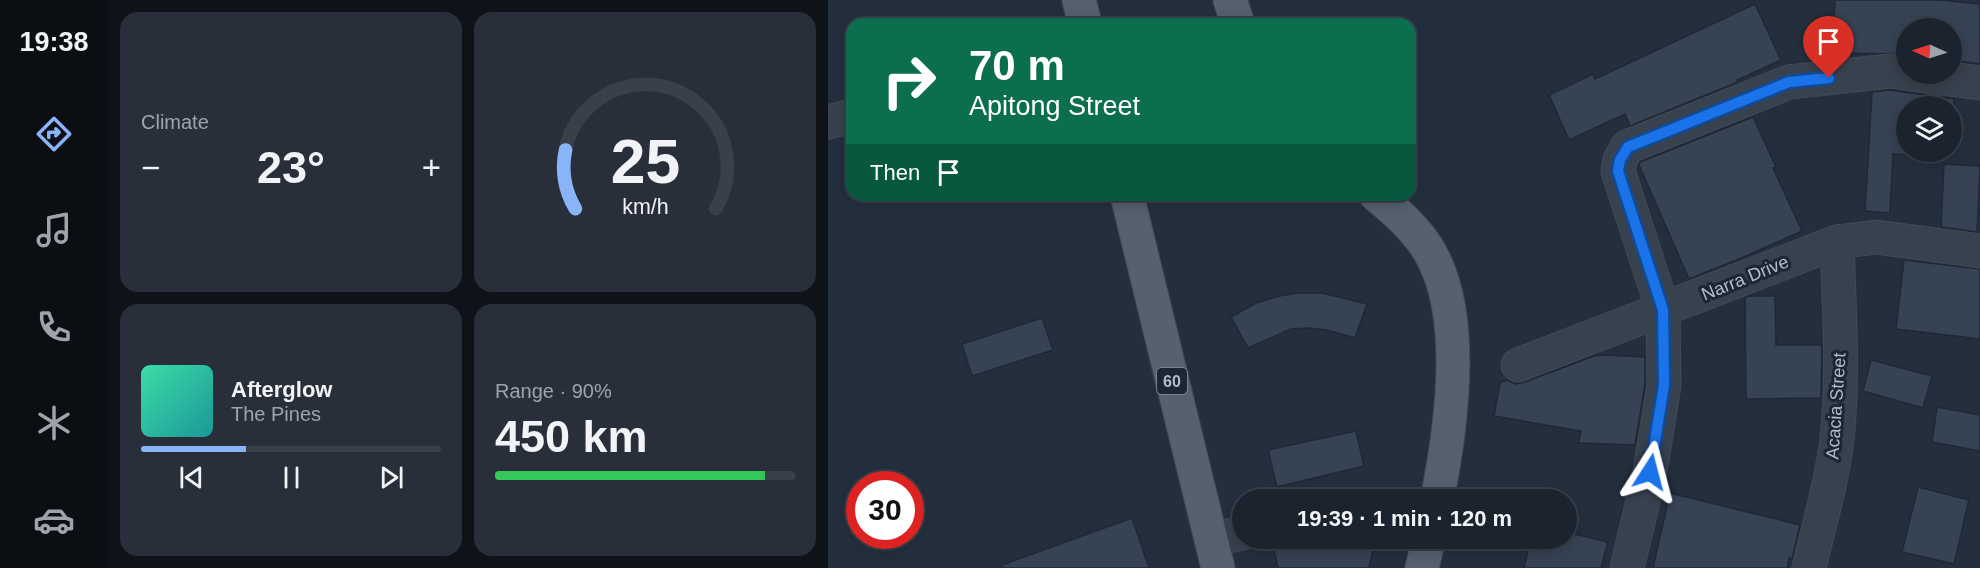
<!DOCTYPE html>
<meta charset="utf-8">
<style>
body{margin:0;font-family:Arial,sans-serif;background:#282f3a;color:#f1f3f6;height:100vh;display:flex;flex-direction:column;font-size:22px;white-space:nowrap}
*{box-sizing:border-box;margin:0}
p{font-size:20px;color:#a0a4aa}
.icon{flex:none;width:33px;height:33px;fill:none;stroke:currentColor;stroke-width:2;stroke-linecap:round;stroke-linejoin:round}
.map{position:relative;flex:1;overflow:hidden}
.sheet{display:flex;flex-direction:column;gap:12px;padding:12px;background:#0f1319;width:720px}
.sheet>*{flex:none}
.hud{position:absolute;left:18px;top:18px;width:570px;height:183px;border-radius:18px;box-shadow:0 3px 15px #0003,0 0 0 2px #39404a;background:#0b6e4f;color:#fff;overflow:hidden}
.needle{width:39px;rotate:273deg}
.buttons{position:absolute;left:1068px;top:18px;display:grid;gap:12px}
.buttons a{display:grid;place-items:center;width:66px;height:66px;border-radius:50%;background:#1b232e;box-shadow:0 3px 15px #0003,0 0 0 2px #39404a;font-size:30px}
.speed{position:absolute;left:18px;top:471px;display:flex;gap:12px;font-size:30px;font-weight:700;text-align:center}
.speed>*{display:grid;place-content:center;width:78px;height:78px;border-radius:50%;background:#1b232e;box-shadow:0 3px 15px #0003,0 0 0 2px #39404a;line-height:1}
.speed .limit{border:9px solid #d22;background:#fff;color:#111}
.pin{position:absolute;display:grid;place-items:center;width:51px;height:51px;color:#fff;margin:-62px -26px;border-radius:50% 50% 50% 0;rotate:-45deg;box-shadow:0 0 6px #0007}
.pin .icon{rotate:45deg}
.me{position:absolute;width:66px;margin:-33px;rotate:9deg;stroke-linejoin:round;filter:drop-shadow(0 0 4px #0008)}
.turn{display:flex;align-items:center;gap:21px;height:126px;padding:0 24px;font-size:27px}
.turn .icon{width:78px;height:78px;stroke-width:2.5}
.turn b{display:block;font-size:42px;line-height:51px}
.then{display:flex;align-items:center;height:57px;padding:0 24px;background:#0003;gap:12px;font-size:22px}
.big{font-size:45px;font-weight:700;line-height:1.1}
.sheet .tile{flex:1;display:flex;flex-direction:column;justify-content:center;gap:9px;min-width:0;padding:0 21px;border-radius:18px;background:#282f3a}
.sheet .dial{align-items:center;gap:0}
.dial svg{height:156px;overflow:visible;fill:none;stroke:#39404a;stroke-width:7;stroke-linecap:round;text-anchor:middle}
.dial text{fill:#f1f3f6;stroke:none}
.song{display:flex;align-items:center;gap:18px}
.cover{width:72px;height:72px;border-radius:9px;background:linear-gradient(135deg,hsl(160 70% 55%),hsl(180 70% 35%))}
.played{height:6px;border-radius:3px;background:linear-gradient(90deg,#8ab4f8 35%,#39404a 35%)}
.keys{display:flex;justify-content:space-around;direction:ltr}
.heat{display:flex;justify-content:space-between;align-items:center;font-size:33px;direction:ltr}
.charge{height:9px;border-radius:4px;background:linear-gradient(90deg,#34c759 90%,#39404a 0)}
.sheet .tiles{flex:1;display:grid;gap:12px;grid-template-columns:repeat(2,1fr)}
.trip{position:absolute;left:404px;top:489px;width:345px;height:60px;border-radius:30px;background:#1b232e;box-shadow:0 3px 15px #0003,0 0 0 2px #39404a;font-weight:700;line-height:60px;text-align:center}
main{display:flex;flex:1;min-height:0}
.menu{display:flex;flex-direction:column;width:108px;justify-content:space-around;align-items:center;background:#0b0e12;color:#a0a4aa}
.menu .icon{width:42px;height:42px}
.menu .current{color:#8ab4f8}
.menu b{font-size:27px;color:#f1f3f6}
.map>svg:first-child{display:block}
.building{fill:#364354;stroke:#1f2835;stroke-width:1.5}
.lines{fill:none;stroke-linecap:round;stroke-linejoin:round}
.minor-casing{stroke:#414a57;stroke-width:35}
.major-casing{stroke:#414a57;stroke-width:35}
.minor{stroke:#38414e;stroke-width:33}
.major{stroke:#56606e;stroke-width:33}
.route-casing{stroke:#114b97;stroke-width:15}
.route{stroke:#1a73e8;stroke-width:10}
.labels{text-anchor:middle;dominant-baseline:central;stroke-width:6;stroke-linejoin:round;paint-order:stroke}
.shield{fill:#1d2633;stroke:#878f9c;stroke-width:1.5}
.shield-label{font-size:16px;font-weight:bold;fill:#b4bcc9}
.street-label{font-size:18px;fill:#b4bcc9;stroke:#1d2633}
</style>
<main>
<nav class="menu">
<b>19:38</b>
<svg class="icon current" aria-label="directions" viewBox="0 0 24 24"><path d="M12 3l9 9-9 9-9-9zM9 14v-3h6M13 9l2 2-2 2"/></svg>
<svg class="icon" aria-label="music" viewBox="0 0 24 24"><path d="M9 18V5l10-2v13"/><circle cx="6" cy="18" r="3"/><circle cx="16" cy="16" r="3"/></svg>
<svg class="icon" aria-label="phone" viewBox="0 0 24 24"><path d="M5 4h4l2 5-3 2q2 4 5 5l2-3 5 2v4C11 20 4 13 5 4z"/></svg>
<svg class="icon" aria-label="climate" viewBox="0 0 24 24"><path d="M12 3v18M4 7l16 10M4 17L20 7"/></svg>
<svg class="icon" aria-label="car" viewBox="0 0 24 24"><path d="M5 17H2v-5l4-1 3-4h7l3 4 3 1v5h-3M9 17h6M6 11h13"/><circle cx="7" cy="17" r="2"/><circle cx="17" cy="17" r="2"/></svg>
</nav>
<section class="sheet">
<div class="tiles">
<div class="tile"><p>Climate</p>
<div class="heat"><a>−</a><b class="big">23°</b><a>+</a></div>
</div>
<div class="tile dial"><svg viewBox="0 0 100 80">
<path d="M14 69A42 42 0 1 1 86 69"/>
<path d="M14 69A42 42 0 0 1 9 39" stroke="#8ab4f8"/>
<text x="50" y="56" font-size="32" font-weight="700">25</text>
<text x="50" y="72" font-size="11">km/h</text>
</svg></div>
<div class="tile">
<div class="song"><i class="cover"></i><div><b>Afterglow</b><p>The Pines</p></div></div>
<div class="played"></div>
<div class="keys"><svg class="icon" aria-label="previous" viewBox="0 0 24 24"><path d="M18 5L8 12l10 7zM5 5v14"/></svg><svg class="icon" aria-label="pause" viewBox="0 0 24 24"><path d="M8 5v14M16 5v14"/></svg><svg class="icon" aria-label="next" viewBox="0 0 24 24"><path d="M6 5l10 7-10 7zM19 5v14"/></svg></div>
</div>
<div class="tile"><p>Range · 90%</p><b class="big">450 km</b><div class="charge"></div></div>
</div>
</section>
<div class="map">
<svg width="1152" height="568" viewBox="0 0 1152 568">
<rect width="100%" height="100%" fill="#242f3e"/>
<g class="building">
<path d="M1007,0H1113L1152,4V64L1124,60V28H1078V54L1004,53Z"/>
<path d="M927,4L953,60L909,80L910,82L802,126L797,114L741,140L721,95L765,74L767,79Z"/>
<path d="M1062,90L1126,99L1124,140V106H1078V152H1123V157L1065,154L1062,213L1037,211L1044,92Z"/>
<path d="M925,117L948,167L945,168L974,231L916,257L861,279L811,165L812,162Z"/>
<path d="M1116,164L1152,166L1149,232L1113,227Z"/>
<path d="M1076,260L1152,269V339L1068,329Z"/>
<path d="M470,293H494L539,304L527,338L499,330L480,328L463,329L420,348L403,317L428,303L451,296Z"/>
<path d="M920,296H947L948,345H994L993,398L918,399L917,298Z"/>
<path d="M214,318L225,350L144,376L134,344Z"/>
<path d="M775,355L817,357V384L807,445L750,443L753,431L666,416L672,383L679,380L688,384L697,382L766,356Z"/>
<path d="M1043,360L1104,376L1095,408L1035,391Z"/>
<path d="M1109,407L1152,415V451L1104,442Z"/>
<path d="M528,431L536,466L449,487L440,450Z"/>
<path d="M1090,487L1141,500L1126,564L1074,552Z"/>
<path d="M842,493L972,525L964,559L961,558L959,568H825Z"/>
<path d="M304,518L321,568H175L174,565Z"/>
<path d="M738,532L780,542L773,568H696L703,538H738Z"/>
<path d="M482,538H519L546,545L541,568H450L445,545Z"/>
</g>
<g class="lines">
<defs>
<g id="minor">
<path d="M1082,74L1152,83"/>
<path d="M0,122L24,116"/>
<path d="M690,365L1009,242L1048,237L1152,251"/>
<path d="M383,540L414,533"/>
<path d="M799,568L822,472L836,385L835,310L790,171L792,160L799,147L961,82L1062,71L1078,73"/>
<path d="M981,568C991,525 1004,482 1009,439C1016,374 1011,307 1009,242"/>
</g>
<g id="major">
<path d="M251,0L257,24"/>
<path d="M402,0L410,24"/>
<path d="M299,195L390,568"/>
<path d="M548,195C568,211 595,236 606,260C638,325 623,430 609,500"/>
<path d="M594,568L601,538"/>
</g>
</defs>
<use href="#minor" class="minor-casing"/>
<use href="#major" class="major-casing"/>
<use href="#minor" class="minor"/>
<use href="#major" class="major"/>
</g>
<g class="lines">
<defs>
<path id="route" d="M822,472L836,385L835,310L790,171L792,160L800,147L961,82L1001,78"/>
</defs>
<use href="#route" class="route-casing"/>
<use href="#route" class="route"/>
</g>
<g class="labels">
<rect class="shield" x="329" y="368" width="30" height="26" rx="4.5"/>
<g class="shield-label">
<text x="344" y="381">60</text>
</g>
<g class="street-label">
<text transform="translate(917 278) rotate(-22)">Narra Drive</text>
<text transform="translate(1008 406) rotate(-86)">Acacia Street</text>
</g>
</g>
</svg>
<div class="buttons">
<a><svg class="needle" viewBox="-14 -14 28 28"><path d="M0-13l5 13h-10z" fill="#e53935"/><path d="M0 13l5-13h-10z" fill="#a0a4aa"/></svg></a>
<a><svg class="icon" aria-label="layers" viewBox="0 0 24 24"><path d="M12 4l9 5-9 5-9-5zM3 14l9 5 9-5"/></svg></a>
</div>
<div class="speed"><div class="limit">30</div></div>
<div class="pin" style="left:1001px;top:78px;background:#d93025"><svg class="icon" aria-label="arrive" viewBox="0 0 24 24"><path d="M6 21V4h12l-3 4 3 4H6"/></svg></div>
<svg class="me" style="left:822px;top:472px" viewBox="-20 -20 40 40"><path d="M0-17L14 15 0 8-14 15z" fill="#1a73e8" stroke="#fff" stroke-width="4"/></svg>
<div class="trip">19:39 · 1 min · 120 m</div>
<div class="hud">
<div class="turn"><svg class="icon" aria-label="right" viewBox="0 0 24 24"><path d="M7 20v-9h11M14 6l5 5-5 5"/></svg><div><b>70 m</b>Apitong Street</div></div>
<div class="then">Then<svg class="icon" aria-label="arrive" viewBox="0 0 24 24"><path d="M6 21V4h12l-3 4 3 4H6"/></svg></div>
</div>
</div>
</main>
